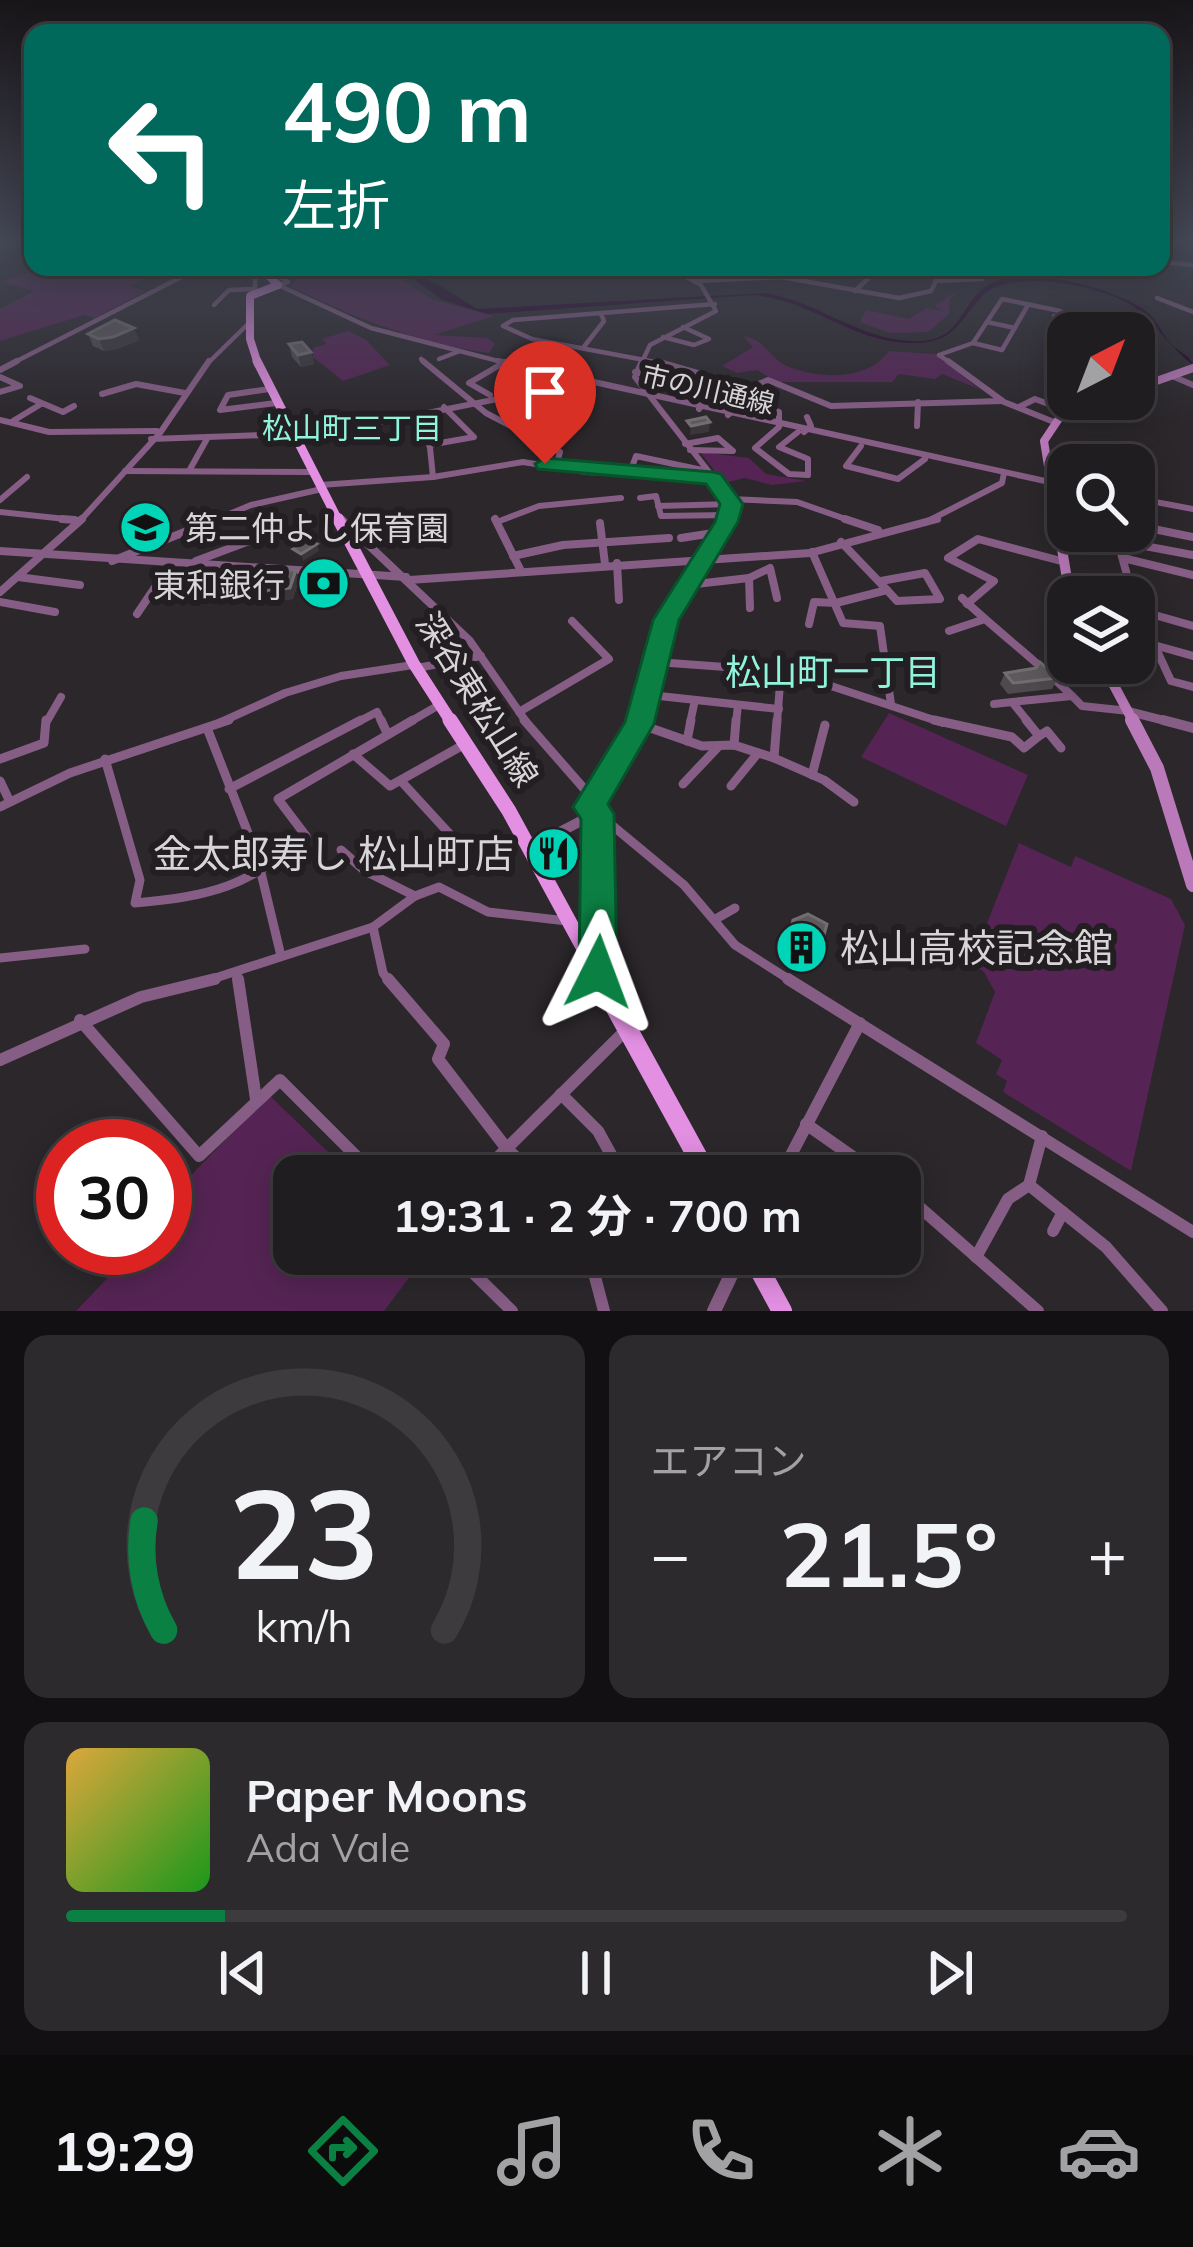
<!DOCTYPE html>
<html lang="ja">
<meta charset="utf-8">
<style>
body{margin:0;font-family:Mulish,"Noto Sans JP",sans-serif;background:#2d2a2d;color:#f1f3f6;height:100vh;display:flex;flex-direction:column;font-size:45px;white-space:nowrap}
*{box-sizing:border-box;margin:0}
p{font-size:39px;color:#a2a2a5}
.icon{flex:none;width:66px;height:66px;fill:none;stroke:currentColor;stroke-width:2;stroke-linecap:round;stroke-linejoin:round}
.map{position:relative;height:1311px;overflow:hidden}
.side{display:flex;flex-direction:column;gap:24px;padding:24px;background:#121012;flex:1}
.side>*{flex:none}
.banner{position:absolute;left:24px;top:24px;width:1146px;height:252px;border-radius:24px;box-shadow:0 6px 30px #0003,0 0 0 3px #3d3b3e;background:#00695c;color:#fff;overflow:hidden}
.needle{width:78px;rotate:42deg}
.controls{position:absolute;left:1047px;top:312px;display:grid;gap:24px}
.controls a{display:grid;place-items:center;width:108px;height:108px;border-radius:24px;background:#201d20;box-shadow:0 6px 30px #0003,0 0 0 3px #3d3b3e;font-size:60px}
.speed{position:absolute;left:36px;top:1119px;display:flex;gap:24px;font-size:60px;font-weight:700;text-align:center}
.speed>*{display:grid;place-content:center;width:156px;height:156px;border-radius:50%;background:#201d20;box-shadow:0 6px 30px #0003,0 0 0 3px #3d3b3e;line-height:1}
.speed .limit{border:18px solid #d22;background:#fff;color:#111}
.pin{position:absolute;display:grid;place-items:center;width:102px;height:102px;color:#fff;margin:-123px -51px;border-radius:50% 50% 50% 0;rotate:-45deg;box-shadow:0 0 12px #0007}
.pin .icon{rotate:45deg}
.me{position:absolute;width:132px;margin:-66px;rotate:3deg;stroke-linejoin:round;filter:drop-shadow(0 0 9px #0008)}
.turn{display:flex;align-items:center;gap:42px;height:252px;padding:0 60px;font-size:54px}
.turn .icon{width:156px;height:156px;stroke-width:2.5}
.turn b{display:block;font-size:84px;line-height:102px}
.big{font-size:90px;font-weight:700;line-height:1.1}
.side .widget{flex:1;display:flex;flex-direction:column;justify-content:center;gap:18px;min-width:0;padding:0 42px;border-radius:24px;background:#2d2a2d}
.side .dial{align-items:center;gap:0}
.dial svg{height:312px;overflow:visible;fill:none;stroke:#3d3b3e;stroke-width:7;stroke-linecap:round;text-anchor:middle}
.dial text{fill:#f1f3f6;stroke:none}
.song{display:flex;align-items:center;gap:36px}
.cover{width:144px;height:144px;border-radius:18px;background:linear-gradient(135deg,hsl(40 70% 55%),hsl(120 70% 35%))}
.played{height:12px;border-radius:6px;background:linear-gradient(90deg,#0b8043 15%,#3d3b3e 15%)}
.keys{display:flex;justify-content:space-around;direction:ltr}
.heat{display:flex;justify-content:space-between;align-items:center;font-size:66px;direction:ltr}
.side .tiles{flex:1;display:grid;gap:24px;grid-template-columns:1fr 1fr}
.widget:last-child{grid-column:span 2}
.trip{position:absolute;left:273px;top:1155px;width:648px;height:120px;border-radius:24px;background:#201d20;box-shadow:0 6px 30px #0003,0 0 0 3px #3d3b3e;font-weight:700;line-height:120px;text-align:center}
.dock{display:flex;height:192px;justify-content:space-around;align-items:center;background:#0d0c0d;color:#a2a2a5}
.dock .icon{width:84px;height:84px}
.dock .active{color:#0b8043}
.dock b{font-size:54px;color:#f1f3f6}
.map>svg:first-child{display:block}
.green{fill:#552454}
.water{fill:#280029}
.lines{fill:none;stroke-linecap:round;stroke-linejoin:round}
.stream{stroke:#280029;stroke-width:3}
.minor-far4{stroke:#865d85;stroke-width:4.5}
.minor-far3{stroke:#865d85;stroke-width:6}
.minor-far2{stroke:#865d85;stroke-width:8}
.minor-far1{stroke:#865d85;stroke-width:9}
.minor{stroke:#865d85;stroke-width:12}
.tertiary-far4{stroke:#865d85;stroke-width:4.5}
.tertiary-far3{stroke:#865d85;stroke-width:6}
.tertiary-far2{stroke:#865d85;stroke-width:9}
.tertiary-far1{stroke:#865d85;stroke-width:10}
.tertiary{stroke:#865d85;stroke-width:14}
.secondary-far2{stroke:#ba79b9;stroke-width:8}
.secondary-far1{stroke:#ba79b9;stroke-width:10}
.secondary{stroke:#ba79b9;stroke-width:14}
.primary-far4{stroke:#e38fe2;stroke-width:8}
.primary-far3{stroke:#e38fe2;stroke-width:9}
.primary-far2{stroke:#e38fe2;stroke-width:12}
.primary-far1{stroke:#e38fe2;stroke-width:15}
.primary{stroke:#e38fe2;stroke-width:20}
.wall{fill:#4f4a4e}
.shaded-wall{fill:#3b363a}
.building{fill:#5e595d;stroke:#716d70;stroke-width:3}
.route{fill:#0b8043;stroke:#07532c;stroke-width:3}
.labels{text-anchor:middle;dominant-baseline:central;stroke-width:12;stroke-linejoin:round;paint-order:stroke}
.far-street-label{font-size:27px;fill:#d8d5d8;stroke:#221e21}
.far-neighbourhood-label{font-size:30px;fill:#90f4dd;stroke:#221e21}
.poi-label{font-size:33px;fill:#d8d5d8;stroke:#221e21;text-anchor:start}
.street-label{font-size:33px;fill:#d8d5d8;stroke:#221e21}
.neighbourhood-label{font-size:36px;fill:#90f4dd;stroke:#221e21}
.near-poi-label{font-size:39px;fill:#d8d5d8;stroke:#221e21;text-anchor:end}
</style>
<div class="map">
<svg width="1193" height="1311" viewBox="0 0 1193 1311">
<rect width="100%" height="100%" fill="#2b272b"/>
<g class="green">
<path d="M117,267H170L130,286L146,291L95,318L84,315L0,341V309L34,291L1,282L42,268L97,274Z"/>
<path d="M310,267H383L434,300L494,316L434,335L487,338L495,344L489,353C420,344 352,317 290,286Z"/>
<path d="M953,294H957L950,299L949,314L928,332L890,333L860,322L866,310L909,319L927,308L942,311L935,306Z"/>
<path d="M348,331L366,340L390,365L343,381L313,357V348L327,344L322,339Z"/>
<path d="M743,336C766,339 770,360 789,367C821,379 867,381 889,351L935,354L979,389L942,374L935,379L899,374L892,382H777L757,370L737,373L722,366L753,347Z"/>
<path d="M700,452L749,458L766,474L806,481L772,485L745,478L724,483Z"/>
<path d="M889,713L1028,775L1006,826L861,757Z"/>
<path d="M1019,843L1071,867L1075,856L1171,899L1185,925L1131,1171L1003,1092L1007,1081L996,1074L1002,1060L976,1043L995,992L984,972L971,963Z"/>
<path d="M269,1095L353,1176H294V1254H427L384,1311H76L136,1248H165V1202Z"/>
</g>
<path class="water" d="M396,267C411,267 466,301 477,309L766,293C820,302 864,344 922,341C962,339 960,303 988,285C1024,263 1115,288 1146,311C1158,320 1162,336 1174,347C1183,354 1189,355 1193,365C1170,348 1156,323 1134,307C1105,286 1011,267 983,295C958,322 954,344 911,343C853,343 811,300 753,295L487,314L443,300Z"/>
<g class="lines">
<path class="stream" d="M10,240L33,244"/>
<g class="minor-far4">
<path d="M756,267L771,276"/>
<path d="M999,267L1008,269"/>
<path d="M255,273V291"/>
<path d="M935,281L982,279"/>
<path d="M278,285L288,282L275,273L291,267"/>
<path d="M855,291L877,270"/>
<path d="M1157,298L1193,312"/>
<path d="M214,305L229,290L252,289"/>
<path d="M1054,316L1073,320L1071,327L1084,333"/>
<path d="M987,322L1015,328"/>
<path d="M663,337L694,345L709,339L683,327"/>
<path d="M973,343L1002,350L1028,305"/>
<path d="M583,348L604,321L601,314"/>
<path d="M939,355L973,343L1002,299L1060,311L1106,333"/>
<path d="M939,355L952,364"/>
<path d="M421,359L426,364"/>
<path d="M439,359L460,351"/>
<path d="M207,364L249,323"/>
<path d="M666,364L532,339L503,326L513,320L715,304"/>
</g>
<g class="minor-far3">
<path d="M423,361L486,413L560,452L556,466"/>
<path d="M656,361L749,388L768,380L831,406L1002,401"/>
<path d="M948,361L1004,402L1054,422"/>
<path d="M1134,369L1150,383"/>
<path d="M635,372L677,381L700,374"/>
<path d="M1172,376L1193,385"/>
<path d="M0,377L20,386L0,392"/>
<path d="M693,378L718,387L699,409"/>
<path d="M269,389L228,395L220,410L276,403"/>
<path d="M102,394L136,384L185,393"/>
<path d="M490,395L469,383L505,362"/>
<path d="M30,398L63,412L74,406"/>
<path d="M1019,407L1035,399L1070,412"/>
<path d="M414,415L429,438L433,477"/>
<path d="M728,415L748,398L779,412V427L755,448L789,474L808,475V459L779,447L798,432"/>
<path d="M0,420L49,432L157,431"/>
<path d="M13,421L41,404"/>
<path d="M917,426L918,402"/>
<path d="M804,432L811,426L807,417"/>
<path d="M294,437C394,423 491,397 591,383"/>
<path d="M151,439L293,434"/>
<path d="M685,444L718,438L733,451L690,450"/>
<path d="M429,445L474,437L444,407"/>
<path d="M861,446L846,466L898,479L925,459"/>
<path d="M189,471L208,437"/>
<path d="M629,475L636,456L707,471"/>
<path d="M640,498L656,496L661,516L729,515"/>
<path d="M730,499L797,502L854,522"/>
<path d="M0,500L27,477"/>
<path d="M658,506L732,504"/>
<path d="M0,512L75,520"/>
<path d="M79,522L160,433L209,361"/>
<path d="M210,522L251,505L322,489"/>
<path d="M497,522L539,506L621,498"/>
<path d="M926,522L1002,483L1004,473"/>
</g>
<g class="minor-far2">
<path d="M62,519L75,520"/>
<path d="M341,519L470,641L527,723"/>
<path d="M495,519L521,571"/>
<path d="M845,519L878,530"/>
<path d="M600,523L605,564"/>
<path d="M1134,525L1193,537"/>
<path d="M1115,531L1133,597"/>
<path d="M681,538L720,532"/>
<path d="M1118,541L1193,555"/>
<path d="M0,551L406,577"/>
<path d="M812,552L843,623L880,626L891,704"/>
<path d="M513,556L563,545L669,538"/>
<path d="M1123,558L1193,575"/>
<path d="M112,561L217,519"/>
<path d="M196,561L268,534"/>
<path d="M617,563L619,600"/>
<path d="M18,577L80,585"/>
<path d="M749,578L750,608"/>
<path d="M409,580L810,553L937,519"/>
<path d="M881,581L925,573L940,599L897,601L887,590"/>
<path d="M687,585L749,578L770,568L777,598"/>
<path d="M0,592L82,519"/>
<path d="M962,598C1002,636 1044,666 1082,706L1129,711"/>
<path d="M1134,601L1171,681L1193,687"/>
<path d="M0,602L55,612"/>
<path d="M967,604L994,581L948,558L978,539L1065,562"/>
<path d="M1137,610L1193,626"/>
<path d="M137,614L170,565"/>
<path d="M809,624L814,602L836,603L887,590L841,542"/>
<path d="M949,631L982,620"/>
<path d="M1154,645L1193,656"/>
<path d="M656,662L781,671L777,723"/>
<path d="M417,668L481,656"/>
<path d="M822,683L943,723"/>
<path d="M650,695L779,709"/>
<path d="M994,704L1012,702"/>
<path d="M519,712L609,659L572,621"/>
<path d="M46,723L61,697"/>
<path d="M219,723L285,693L341,676L413,665"/>
<path d="M356,723L377,712L382,723"/>
<path d="M408,723L439,705"/>
<path d="M690,723L695,700"/>
<path d="M736,723L738,705"/>
<path d="M1029,723L1012,702L1072,696"/>
</g>
<g class="minor-far1">
<path d="M381,720L387,733"/>
<path d="M524,720L594,800"/>
<path d="M934,720L1012,737L1024,748L1039,736L1026,720"/>
<path d="M639,724L702,746L734,745L774,758L777,720"/>
<path d="M207,728L257,856L281,956"/>
<path d="M1039,736L1047,731L1061,748"/>
<path d="M687,741L691,720"/>
<path d="M734,745L736,720"/>
<path d="M353,754L390,786L465,744"/>
<path d="M774,758L824,780L854,802"/>
<path d="M0,759L44,743L46,720"/>
<path d="M105,759L140,880L135,903C211,896 248,887 306,836L278,799L413,720"/>
<path d="M812,775L825,725"/>
<path d="M0,781L10,802"/>
<path d="M401,781L457,842"/>
<path d="M683,784L718,747"/>
<path d="M731,786L758,753"/>
<path d="M229,789L361,720"/>
<path d="M0,807L70,773L229,720"/>
<path d="M590,807L684,885L735,945L793,982"/>
<path d="M598,815L599,968"/>
<path d="M341,850L365,871L415,896"/>
<path d="M714,920L735,908"/>
<path d="M373,927L383,973L390,982"/>
<path d="M0,958L85,949"/>
<path d="M237,973L238,982"/>
<path d="M203,982L373,927L415,896L439,887L488,912L567,921"/>
</g>
<g class="minor">
<path d="M238,979L256,1099"/>
<path d="M388,979L444,1044L438,1059L507,1149L536,1176"/>
<path d="M788,979L1193,1232"/>
<path d="M80,1020L199,1156L280,1080L376,1176"/>
<path d="M0,1060L141,997L215,979"/>
<path d="M561,1094L598,1131L614,1160"/>
<path d="M806,1124L880,1176"/>
<path d="M479,1176L626,1030"/>
<path d="M780,1176L860,1023"/>
<path d="M1029,1185L1106,1247L1162,1311"/>
<path d="M900,1190L1038,1311"/>
<path d="M1053,1231L1063,1212"/>
<path d="M454,1254L512,1311"/>
<path d="M589,1254L604,1311"/>
<path d="M976,1257L1008,1199L1029,1185L1042,1136"/>
</g>
<g class="tertiary-far4">
<path d="M1161,262L1193,265"/>
<path d="M697,281L781,277L899,298L931,291L943,267"/>
<path d="M278,285L371,328L510,364"/>
<path d="M11,364L201,267"/>
<path d="M641,364L650,345L716,311L701,285L669,267"/>
</g>
<g class="tertiary-far3">
<path d="M498,361L1068,486"/>
<path d="M642,361L635,377L730,499L732,511L726,522"/>
<path d="M0,370L17,361"/>
<path d="M125,471L312,472"/>
<path d="M320,485L433,477L523,462L586,472L713,478"/>
<path d="M1134,498L1193,509"/>
</g>
<g class="tertiary-far2">
<path d="M1131,712L1174,723"/>
<path d="M636,723L650,695L666,620L727,519"/>
</g>
<g class="tertiary-far1">
<path d="M1163,720L1193,728"/>
<path d="M529,848L581,821L638,720"/>
</g>
<path class="tertiary" d="M714,1311L741,1254"/>
<g class="secondary-far2">
<path d="M1134,389L1193,368"/>
<path d="M1057,522L1044,441L1060,417L1104,399"/>
</g>
<g class="secondary-far1">
<path d="M1057,519L1070,597"/>
<path d="M1102,663L1134,723"/>
</g>
<path class="secondary" d="M1132,720L1157,768L1193,885"/>
<g class="primary-far4">
<path d="M260,267L278,285"/>
<path d="M258,364L250,339V296L278,285"/>
</g>
<path class="primary-far3" d="M257,361L339,522"/>
<path class="primary-far2" d="M338,519L414,664L452,723"/>
<path class="primary-far1" d="M450,720L509,811L602,982"/>
<g class="primary">
<path d="M600,979L708,1176"/>
<path d="M751,1254L782,1311"/>
</g>
</g>
<g class="wall">
<path d="M88,334L139,340L117,349L104,351L93,346Z"/>
<path d="M289,344L311,352L314,364L301,367L292,357Z"/>
<path d="M299,580L293,599L271,602L270,597H263L260,586Z"/>
<path d="M1005,673L1058,678L1052,689L1008,694L1000,684Z"/>
<path d="M793,920L821,946L818,956L812,952L803,969L785,958L788,949L785,946Z"/>
</g>
<g class="shaded-wall">
<path d="M134,328L139,340L117,349L104,351L99,339Z"/>
<path d="M311,352L314,364L301,367L298,355Z"/>
<path d="M710,422L709,432L690,435L691,426Z"/>
<path d="M317,544L319,551L303,561L301,554Z"/>
<path d="M296,570L299,580L293,599L271,602L268,591Z"/>
<path d="M561,849L562,856L549,860V853Z"/>
</g>
<g class="building">
<path d="M115,320L134,328L113,337L99,339L88,334Z"/>
<path d="M302,342L311,352L298,355L289,344Z"/>
<path d="M706,417L710,422L691,426L687,421Z"/>
<path d="M309,540L317,544L301,554L293,549Z"/>
<path d="M266,570H296L290,588L268,591L269,586H260Z"/>
<path d="M1040,662L1058,678L1013,683L1005,673L1036,668Z"/>
<path d="M557,839L561,849L549,853L545,844Z"/>
<path d="M808,914L827,924L821,946L816,943L807,959L788,948L793,940L788,937L793,920Z"/>
</g>
<linearGradient id="sky" x2="0" y2="1"><stop stop-color="#181518"/><stop offset="0.57" stop-color="#444755"/><stop offset="1" stop-color="#444755" stop-opacity="0"/></linearGradient>
<rect width="1193" height="423" fill="url(#sky)"/>
<path class="route" d="M545,458L713,472L721,474L743,504L738,522L679,620L654,724L608,804L614,814L617,972L611,984L598,990L585,984L579,972L581,819L573,807L625,722L653,620L715,522L720,504L706,484L538,469L535,464Z"/>
<defs>
<symbol id="school-disc" viewBox="-11 -11 22 22"><circle r="9.5" fill="#00d5b7" stroke="#221e21"/><path d="M0-5L7-2L0 1L-7-2ZM-4 1L0 2.5L4 1V4Q0 6-4 4Z" fill="#111"/></symbol>
<symbol id="bank-disc" viewBox="-11 -11 22 22"><circle r="9.5" fill="#00d5b7" stroke="#221e21"/><path d="M-6-4H6V4H-6ZM0-2.3a2.3 2.3 0 1 0 0 4.6a2.3 2.3 0 1 0 0-4.6Z" fill="#111"/></symbol>
<symbol id="restaurant-disc" viewBox="-11 -11 22 22"><circle r="9.5" fill="#00d5b7" stroke="#221e21"/><path d="M-5-6h1v4h1v-4h1v4h1v-4h1v5L-1.5 .5V6h-2V.5L-5-1ZM5-6V6H3V1.5H1.5Q1.5-4 5-6Z" fill="#111"/></symbol>
<symbol id="building-disc" viewBox="-11 -11 22 22"><circle r="9.5" fill="#00d5b7" stroke="#221e21"/><path d="M-4-6H4V6H1V3H-1V6H-4ZM-2.5-4.3h1.7v1.8h-1.7ZM.8-4.3h1.7v1.8H.8ZM-2.5-1h1.7V.8h-1.7ZM.8-1h1.7V.8H.8Z" fill="#111"/></symbol>
</defs>
<g fill-rule="evenodd">
<use href="#school-disc" x="116" y="498" width="59" height="59"/>
<use href="#bank-disc" x="294" y="554" width="59" height="59"/>
<use href="#restaurant-disc" x="524" y="824" width="59" height="59"/>
<use href="#building-disc" x="772" y="918" width="59" height="59"/>
</g>
<g class="labels">
<g class="far-street-label">
<text transform="translate(708 389) rotate(13)">市の川通線</text>
</g>
<g class="far-neighbourhood-label">
<text x="352" y="428">松山町三丁目</text>
</g>
<g class="poi-label">
<text x="185" y="527">第二仲よし保育園</text>
<text x="285" y="584" text-anchor="end">東和銀行</text>
</g>
<g class="street-label">
<text transform="translate(478 699) rotate(58)">深谷東松山線</text>
</g>
<g class="neighbourhood-label">
<text x="833" y="671">松山町一丁目</text>
</g>
<g class="near-poi-label">
<text x="514" y="853">金太郎寿し 松山町店</text>
<text x="840" y="947" text-anchor="start">松山高校記念館</text>
</g>
</g>
</svg>
<div class="controls">
<a><svg class="needle" viewBox="-14 -14 28 28"><path d="M0-13l5 13h-10z" fill="#e53935"/><path d="M0 13l5-13h-10z" fill="#a2a2a5"/></svg></a>
<a><svg class="icon" aria-label="search" viewBox="0 0 24 24"><circle cx="10" cy="10" r="6"/><path d="M15 15l6 6"/></svg></a>
<a><svg class="icon" aria-label="layers" viewBox="0 0 24 24"><path d="M12 4l9 5-9 5-9-5zM3 14l9 5 9-5"/></svg></a>
</div>
<div class="speed"><div class="limit">30</div></div>
<div class="pin" style="left:545px;top:464px;background:#d93025"><svg class="icon" aria-label="arrive" viewBox="0 0 24 24"><path d="M6 21V4h12l-3 4 3 4H6"/></svg></div>
<svg class="me" style="left:598px;top:972px" viewBox="-20 -20 40 40"><path d="M0-17L14 15 0 8-14 15z" fill="#0b8043" stroke="#fff" stroke-width="4"/></svg>
<div class="trip">19:31 · 2 分 · 700 m</div>
<div class="banner">
<div class="turn"><svg class="icon" aria-label="left" viewBox="0 0 24 24"><path d="M17 20v-9H6M10 6l-5 5 5 5"/></svg><div><b>490 m</b>左折</div></div>
</div>
</div>
<section class="side">
<div class="tiles">
<div class="widget dial"><svg viewBox="0 0 100 80">
<path d="M14 69A42 42 0 1 1 86 69"/>
<path d="M14 69A42 42 0 0 1 9 41" stroke="#0b8043"/>
<text x="50" y="56" font-size="32" font-weight="700">23</text>
<text x="50" y="72" font-size="11">km/h</text>
</svg></div>
<div class="widget"><p>エアコン</p>
<div class="heat"><a>−</a><b class="big">21.5°</b><a>+</a></div>
</div>
<div class="widget">
<div class="song"><i class="cover"></i><div><b>Paper Moons</b><p>Ada Vale</p></div></div>
<div class="played"></div>
<div class="keys"><svg class="icon" aria-label="previous" viewBox="0 0 24 24"><path d="M18 5L8 12l10 7zM5 5v14"/></svg><svg class="icon" aria-label="pause" viewBox="0 0 24 24"><path d="M8 5v14M16 5v14"/></svg><svg class="icon" aria-label="next" viewBox="0 0 24 24"><path d="M6 5l10 7-10 7zM19 5v14"/></svg></div>
</div>
</div>
</section>
<nav class="dock">
<b>19:29</b>
<svg class="icon active" aria-label="directions" viewBox="0 0 24 24"><path d="M12 3l9 9-9 9-9-9zM9 14v-3h6M13 9l2 2-2 2"/></svg>
<svg class="icon" aria-label="music" viewBox="0 0 24 24"><path d="M9 18V5l10-2v13"/><circle cx="6" cy="18" r="3"/><circle cx="16" cy="16" r="3"/></svg>
<svg class="icon" aria-label="phone" viewBox="0 0 24 24"><path d="M5 4h4l2 5-3 2q2 4 5 5l2-3 5 2v4C11 20 4 13 5 4z"/></svg>
<svg class="icon" aria-label="climate" viewBox="0 0 24 24"><path d="M12 3v18M4 7l16 10M4 17L20 7"/></svg>
<svg class="icon" aria-label="car" viewBox="0 0 24 24"><path d="M5 17H2v-5l4-1 3-4h7l3 4 3 1v5h-3M9 17h6M6 11h13"/><circle cx="7" cy="17" r="2"/><circle cx="17" cy="17" r="2"/></svg>
</nav>
